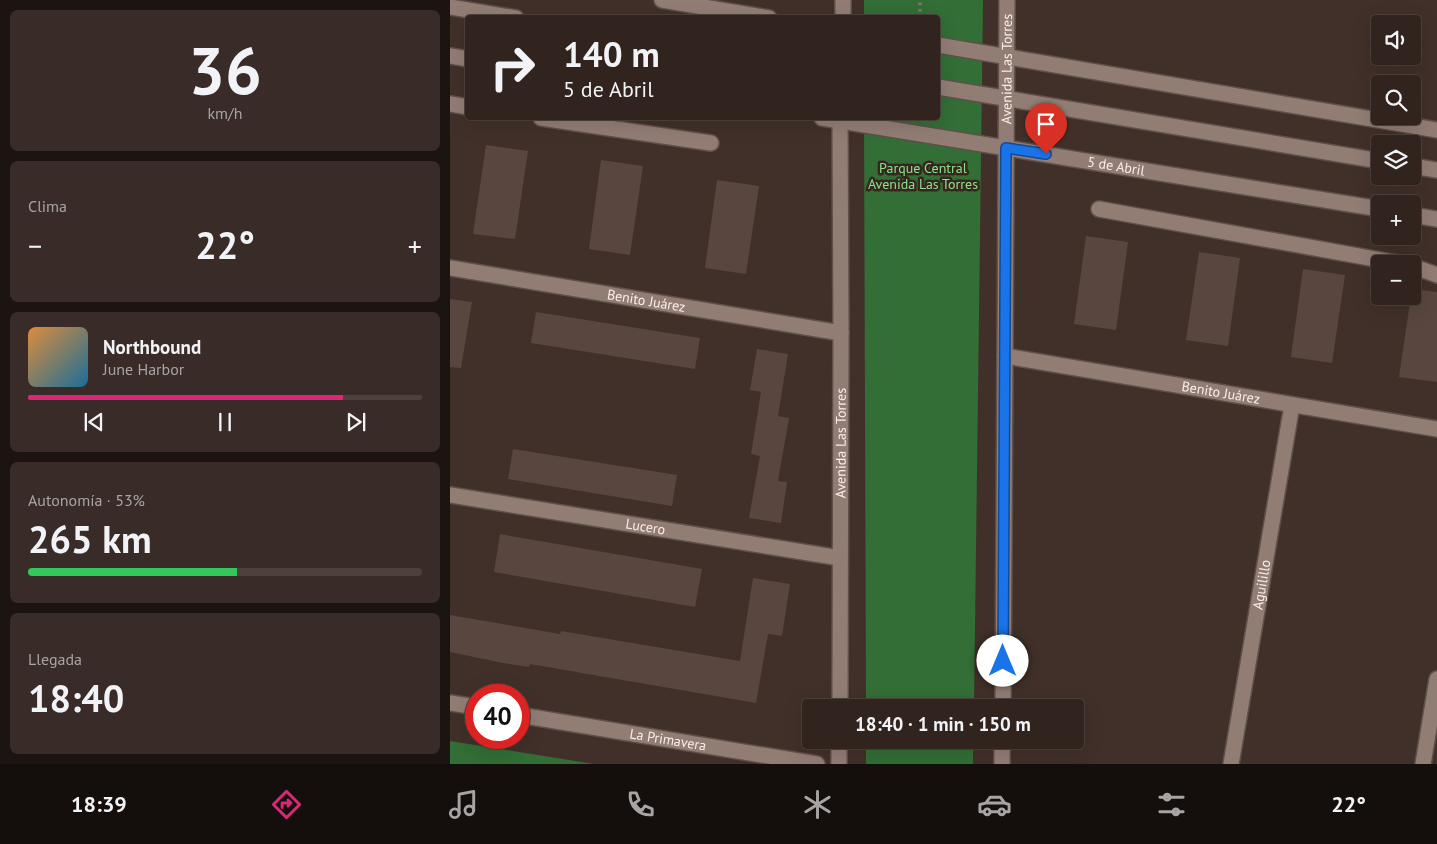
<!DOCTYPE html>
<html lang="es">
<meta charset="utf-8">
<style>
body{margin:0;font-family:"PT Sans",sans-serif;background:#392c28;color:#f1f3f6;height:100vh;display:flex;flex-direction:column;font-size:19px;white-space:nowrap}
*{box-sizing:border-box;margin:0}
p{font-size:16px;color:#a8a4a4}
.icon{flex:none;width:28px;height:28px;fill:none;stroke:currentColor;stroke-width:2;stroke-linecap:round;stroke-linejoin:round}
.map{position:relative;flex:1;overflow:hidden}
.drawer{display:flex;flex-direction:column;gap:10px;padding:10px;background:#1b1411;width:450px}
.drawer>*{flex:none}
.guide{position:absolute;left:15px;top:15px;width:475px;height:105px;border-radius:5px;box-shadow:0 5px 20px #0002,0 0 0 1px #4c413d;background:#31241f;color:#f1f3f6;overflow:hidden}
.tools{position:absolute;left:921px;top:15px;display:grid;gap:10px}
.tools a{display:grid;place-items:center;width:50px;height:50px;border-radius:5px;background:#31241f;box-shadow:0 5px 20px #0002,0 0 0 1px #4c413d;font-size:25px}
.speed{position:absolute;left:15px;top:684px;display:flex;gap:10px;font-size:25px;font-weight:700;text-align:center}
.speed>*{display:grid;place-content:center;width:65px;height:65px;border-radius:50%;background:#31241f;box-shadow:0 5px 20px #0002,0 0 0 1px #4c413d;line-height:1}
.speed .limit{border:8px solid #d22;background:#fff;color:#111}
.pin{position:absolute;display:grid;place-items:center;width:42px;height:42px;color:#fff;margin:-51px -21px;border-radius:50% 50% 50% 0;rotate:-45deg;box-shadow:0 0 5px #0007}
.pin .icon{rotate:45deg}
.me{position:absolute;width:55px;margin:-28px;rotate:0deg;stroke-linejoin:round;filter:drop-shadow(0 0 4px #0008)}
.turn{display:flex;align-items:center;gap:18px;height:105px;padding:0 15px;font-size:22px}
.turn .icon{width:65px;height:65px;stroke-width:2.5}
.turn b{display:block;font-size:35px;line-height:42px}
.big{font-size:38px;font-weight:700;line-height:1.1}
.drawer .widget{flex:1;display:flex;flex-direction:column;justify-content:center;gap:8px;min-width:0;padding:0 18px;border-radius:8px;background:#392c28}
.drawer .dial{align-items:center;gap:0}
.dial b{font-size:65px;line-height:1}
.song{display:flex;align-items:center;gap:15px}
.cover{width:60px;height:60px;border-radius:8px;background:linear-gradient(135deg,hsl(30 70% 55%),hsl(200 70% 35%))}
.played{height:5px;border-radius:2px;background:linear-gradient(90deg,#db2777 80%,#4c413d 80%)}
.keys{display:flex;justify-content:space-around;direction:ltr}
.heat{display:flex;justify-content:space-between;align-items:center;font-size:28px;direction:ltr}
.charge{height:8px;border-radius:4px;background:linear-gradient(90deg,#34c759 53%,#4c413d 0)}
.trip{position:absolute;left:352px;top:699px;width:282px;height:50px;border-radius:5px;background:#31241f;box-shadow:0 5px 20px #0002,0 0 0 1px #4c413d;font-weight:700;line-height:50px;text-align:center}
.dock{display:flex;height:80px;justify-content:space-around;align-items:center;background:#140e0c;color:#a8a4a4}
.dock .icon{width:35px;height:35px}
.dock .on{color:#db2777}
.dock b{font-size:22px;color:#f1f3f6}
main{display:flex;flex:1;min-height:0}
.map>svg:first-child{display:block}
.green{fill:#326e35}
.building{fill:#59463f}
.lines{fill:none;stroke-linecap:round;stroke-linejoin:round}
.minor-casing{stroke:#5f5049;stroke-width:18}
.path{stroke:#857670;stroke-width:3;stroke-dasharray:2.5 4;stroke-linecap:butt}
.minor{stroke:#927d75;stroke-width:15}
.route-casing{stroke:#114b97;stroke-width:12}
.route{stroke:#1a73e8;stroke-width:9}
.labels{text-anchor:middle;dominant-baseline:central;stroke-width:5;stroke-linejoin:round;paint-order:stroke}
.street-label{font-size:14px;fill:#faeee9;stroke:#37261f}
.park-label{font-size:14px;fill:#88e48b;stroke:#37261f}
</style>
<main>
<section class="drawer">
<div class="widget dial"><b>36</b><p>km/h</p></div>
<div class="widget"><p>Clima</p>
<div class="heat"><a>−</a><b class="big">22°</b><a>+</a></div>
</div>
<div class="widget">
<div class="song"><i class="cover"></i><div><b>Northbound</b><p>June Harbor</p></div></div>
<div class="played"></div>
<div class="keys"><svg class="icon" aria-label="previous" viewBox="0 0 24 24"><path d="M18 5L8 12l10 7zM5 5v14"/></svg><svg class="icon" aria-label="pause" viewBox="0 0 24 24"><path d="M8 5v14M16 5v14"/></svg><svg class="icon" aria-label="next" viewBox="0 0 24 24"><path d="M6 5l10 7-10 7zM19 5v14"/></svg></div>
</div>
<div class="widget"><p>Autonomía · 53%</p><b class="big">265 km</b><div class="charge"></div></div>
<div class="widget"><p>Llegada</p><b class="big">18:40</b></div>
</section>
<div class="map">
<svg width="987" height="764" viewBox="0 0 987 764">
<rect width="100%" height="100%" fill="#413029"/>
<g class="green">
<path d="M414,0H533L524,707H416L414,118H488V18L414,17Z"/>
<rect x="416" y="740" width="107" height="24"/>
<path d="M0,741L144,764H0Z"/>
</g>
<g class="building">
<path d="M36,145L78,151L65,239L23,234Z"/>
<path d="M151,160L193,166L180,255L139,249Z"/>
<path d="M267,180L309,186L296,274L255,268Z"/>
<path d="M636,236L678,242L666,330L624,324Z"/>
<path d="M749,252L790,258L778,346L736,340Z"/>
<path d="M853,269L895,275L882,363L841,357Z"/>
<path d="M962,289L987,292V382L949,377Z"/>
<path d="M0,299L22,302L11,368L0,367Z"/>
<path d="M86,312L250,338L245,369L81,343Z"/>
<path d="M307,349L338,354L328,416L339,418L328,481L337,482L331,523L299,518L310,456L301,454L311,392L300,390Z"/>
<path d="M63,449L227,475L222,506L58,479Z"/>
<path d="M50,534L252,569L245,607L44,572Z"/>
<path d="M303,578L340,584L332,636L318,634L306,703L80,664L79,667L53,663L0,652V615L110,634L111,631L290,661Z"/>
</g>
<g class="lines">
<defs>
<g id="minor">
<path d="M212,0L319,18"/>
<path d="M0,7L66,18"/>
<path d="M393,18V0"/>
<path d="M488,45L987,130"/>
<path d="M0,56L18,59"/>
<path d="M488,87L930,161"/>
<path d="M0,104L18,107"/>
<path d="M91,118L261,143"/>
<path id="s1" d="M372,118L930,209"/>
<path d="M962,166L987,170"/>
<path d="M649,209L953,264"/>
<path d="M962,215L987,219"/>
<path d="M962,266L987,275"/>
<path id="s2" d="M0,268L391,333"/>
<path id="s3" d="M555,356L987,429"/>
<path id="s4" d="M0,495L390,558"/>
<path d="M0,703L26,707"/>
<path id="s5" d="M390,708L391,333L390,118"/>
<path id="s6" d="M553,708L557,0"/>
<path id="s7" d="M69,715L367,764"/>
<path d="M389,764V740"/>
<path d="M552,764V740"/>
<path id="s8" d="M781,764L842,405"/>
<path d="M973,764L987,679"/>
</g>
</defs>
<use href="#minor" class="minor-casing"/>
<path class="path" d="M470,18V0"/>
<use href="#minor" class="minor"/>
</g>
<g class="lines">
<defs>
<path id="route" d="M553,661L556,148L596,154"/>
</defs>
<use href="#route" class="route-casing"/>
<use href="#route" class="route"/>
</g>
<g class="labels">
<g class="street-label">
<text stroke="none"><textPath href="#s6" startOffset="639">Avenida Las Torres</textPath></text>
<text stroke="none"><textPath href="#s1" startOffset="298">5 de Abril</textPath></text>
<text stroke="none"><textPath href="#s2" startOffset="199">Benito Juárez</textPath></text>
<text stroke="none"><textPath href="#s3" startOffset="219">Benito Juárez</textPath></text>
<text stroke="none"><textPath href="#s5" startOffset="265">Avenida Las Torres</textPath></text>
<text stroke="none"><textPath href="#s4" startOffset="198">Lucero</textPath></text>
<text stroke="none"><textPath href="#s8" startOffset="182">Aguilillo</textPath></text>
<text stroke="none"><textPath href="#s7" startOffset="151">La Primavera</textPath></text>
</g>
<g class="park-label">
<text x="473" y="168">Parque Central<tspan x="473" dy="16">Avenida Las Torres</tspan></text>
</g>
</g>
</svg>
<div class="tools">
<a><svg class="icon" aria-label="sound" viewBox="0 0 24 24"><path d="M4 9h4l5-4v14l-5-4H4zM17 9q2 3 0 6"/></svg></a>
<a><svg class="icon" aria-label="search" viewBox="0 0 24 24"><circle cx="10" cy="10" r="6"/><path d="M15 15l6 6"/></svg></a>
<a><svg class="icon" aria-label="layers" viewBox="0 0 24 24"><path d="M12 4l9 5-9 5-9-5zM3 14l9 5 9-5"/></svg></a>
<a>+</a>
<a>−</a>
</div>
<div class="speed"><div class="limit">40</div></div>
<div class="pin" style="left:596px;top:154px;background:#d93025"><svg class="icon" aria-label="arrive" viewBox="0 0 24 24"><path d="M6 21V4h12l-3 4 3 4H6"/></svg></div>
<svg class="me" style="left:553px;top:661px" viewBox="-20 -20 40 40"><circle r="19" fill="#fff"/><path d="M0-13L10 11 0 6-10 11z" fill="#1a73e8"/></svg>
<div class="trip">18:40 · 1 min · 150 m</div>
<div class="guide">
<div class="turn"><svg class="icon" aria-label="right" viewBox="0 0 24 24"><path d="M7 20v-9h11M14 6l5 5-5 5"/></svg><div><b>140 m</b>5 de Abril</div></div>
</div>
</div>
</main>
<nav class="dock">
<b>18:39</b>
<svg class="icon on" aria-label="directions" viewBox="0 0 24 24"><path d="M12 3l9 9-9 9-9-9zM9 14v-3h6M13 9l2 2-2 2"/></svg>
<svg class="icon" aria-label="music" viewBox="0 0 24 24"><path d="M9 18V5l10-2v13"/><circle cx="6" cy="18" r="3"/><circle cx="16" cy="16" r="3"/></svg>
<svg class="icon" aria-label="phone" viewBox="0 0 24 24"><path d="M5 4h4l2 5-3 2q2 4 5 5l2-3 5 2v4C11 20 4 13 5 4z"/></svg>
<svg class="icon" aria-label="climate" viewBox="0 0 24 24"><path d="M12 3v18M4 7l16 10M4 17L20 7"/></svg>
<svg class="icon" aria-label="car" viewBox="0 0 24 24"><path d="M5 17H2v-5l4-1 3-4h7l3 4 3 1v5h-3M9 17h6M6 11h13"/><circle cx="7" cy="17" r="2"/><circle cx="17" cy="17" r="2"/></svg>
<svg class="icon" aria-label="filters" viewBox="0 0 24 24"><path d="M4 7h16M4 17h16"/><circle cx="9" cy="7" r="2"/><circle cx="15" cy="17" r="2"/></svg>
<b>22°</b>
</nav>
